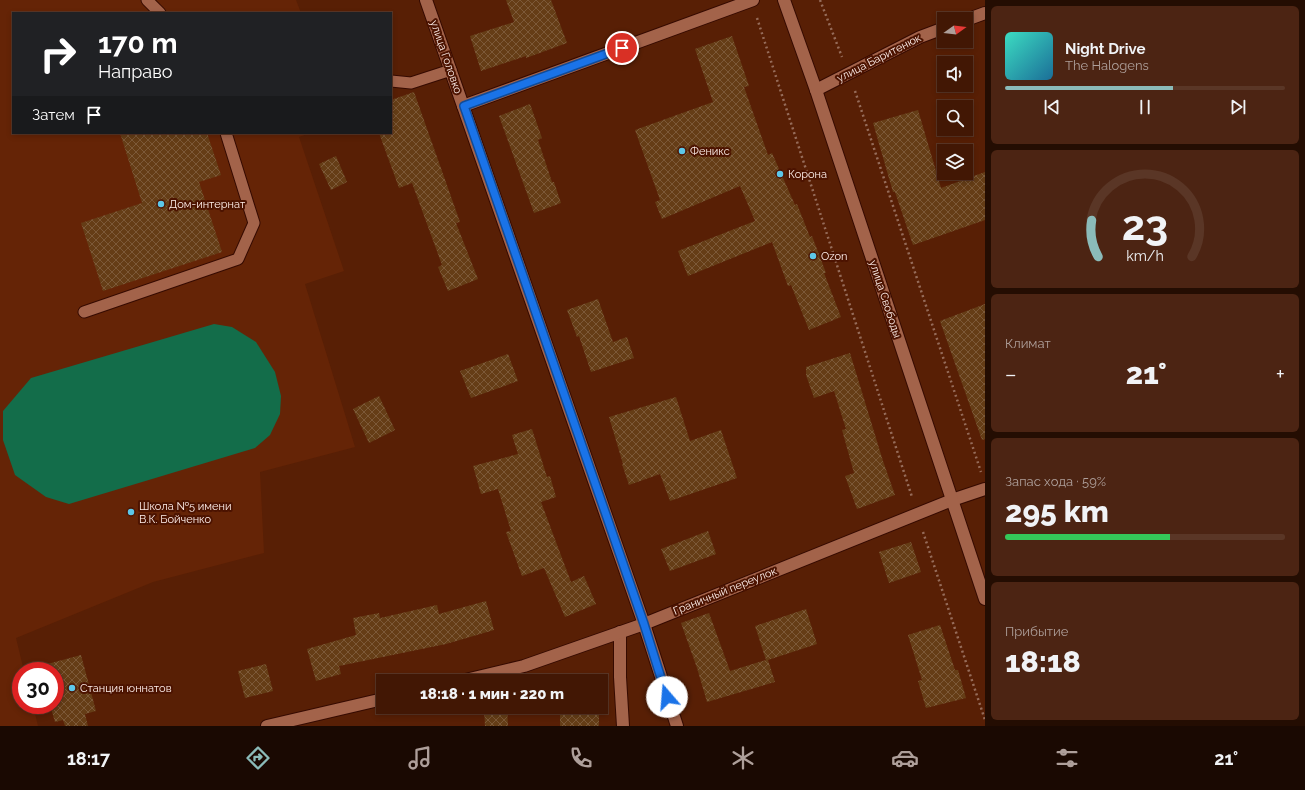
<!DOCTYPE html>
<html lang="ru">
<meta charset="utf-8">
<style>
body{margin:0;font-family:Raleway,sans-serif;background:#4c2413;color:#f1f3f6;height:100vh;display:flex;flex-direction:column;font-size:15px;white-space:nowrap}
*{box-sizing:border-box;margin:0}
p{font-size:13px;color:#ae9f9a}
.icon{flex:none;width:22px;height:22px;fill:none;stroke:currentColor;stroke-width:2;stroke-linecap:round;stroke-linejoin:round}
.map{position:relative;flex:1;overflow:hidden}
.side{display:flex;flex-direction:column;gap:6px;padding:6px;background:#240d02;width:320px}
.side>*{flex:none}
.guide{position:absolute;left:12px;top:12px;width:380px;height:122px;border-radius:0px;box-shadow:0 2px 6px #0003,0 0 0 1px #5a3626;background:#202124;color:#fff;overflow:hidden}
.needle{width:26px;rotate:75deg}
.controls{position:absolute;left:937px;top:12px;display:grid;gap:8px}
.controls a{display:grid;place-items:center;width:36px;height:36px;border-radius:0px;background:#421704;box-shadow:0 2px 6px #0003,0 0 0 1px #5a3626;font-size:20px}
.speed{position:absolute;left:12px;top:662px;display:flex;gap:8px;font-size:20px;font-weight:700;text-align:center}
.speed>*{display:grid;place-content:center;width:52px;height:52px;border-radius:50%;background:#421704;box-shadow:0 2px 6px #0003,0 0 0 1px #5a3626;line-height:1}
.speed .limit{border:6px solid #d22;background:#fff;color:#111}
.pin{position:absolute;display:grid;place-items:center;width:34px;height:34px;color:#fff;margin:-17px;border:2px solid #fff;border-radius:50%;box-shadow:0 1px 4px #0007}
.me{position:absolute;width:44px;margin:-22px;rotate:342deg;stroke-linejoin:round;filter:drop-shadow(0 0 3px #0008)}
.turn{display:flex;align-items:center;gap:14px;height:84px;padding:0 20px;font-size:18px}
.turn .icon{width:52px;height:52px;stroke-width:2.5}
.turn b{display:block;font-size:28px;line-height:34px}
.then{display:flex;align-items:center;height:38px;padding:0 20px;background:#0003;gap:8px;font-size:15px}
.big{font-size:30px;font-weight:800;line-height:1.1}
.side .card{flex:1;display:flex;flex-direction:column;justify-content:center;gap:6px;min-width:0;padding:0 14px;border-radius:6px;background:#4c2413}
.side .dial{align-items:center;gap:0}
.dial svg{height:104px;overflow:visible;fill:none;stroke:#5a3626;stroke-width:7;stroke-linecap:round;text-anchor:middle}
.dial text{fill:#f1f3f6;stroke:none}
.song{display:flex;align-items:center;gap:12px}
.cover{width:48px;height:48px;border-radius:6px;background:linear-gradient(135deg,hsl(170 70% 55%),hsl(200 70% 35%))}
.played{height:4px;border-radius:2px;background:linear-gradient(90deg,#8bbbb9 60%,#5a3626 60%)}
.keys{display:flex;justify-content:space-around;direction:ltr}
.heat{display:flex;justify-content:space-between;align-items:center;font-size:22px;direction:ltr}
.charge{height:6px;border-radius:3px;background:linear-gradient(90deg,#34c759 59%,#5a3626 0)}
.trip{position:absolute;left:376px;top:674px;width:232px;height:40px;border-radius:0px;background:#421704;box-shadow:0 2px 6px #0003,0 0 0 1px #5a3626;font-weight:800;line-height:40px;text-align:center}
.menu{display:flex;height:64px;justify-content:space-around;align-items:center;background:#1a0902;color:#ae9f9a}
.menu .icon{width:28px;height:28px}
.menu .on{color:#8bbbb9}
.menu b{font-size:18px;color:#f1f3f6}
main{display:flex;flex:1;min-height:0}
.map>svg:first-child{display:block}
.built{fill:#652406}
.grass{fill:#136d4a}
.building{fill:url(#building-cross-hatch)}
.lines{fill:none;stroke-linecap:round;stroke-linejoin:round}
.lane-casing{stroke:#350a00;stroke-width:13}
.street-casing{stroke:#350a00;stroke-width:14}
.secondary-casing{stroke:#350a00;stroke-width:14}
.path{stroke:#966c5a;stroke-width:2.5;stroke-dasharray:2 3;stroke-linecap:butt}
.lane{stroke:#a3634a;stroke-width:11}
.street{stroke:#a3634a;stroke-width:12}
.secondary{stroke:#a3634a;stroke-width:12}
.route-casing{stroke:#114b97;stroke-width:10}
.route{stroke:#1a73e8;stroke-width:7}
.poi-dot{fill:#5dc7e8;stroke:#4c1300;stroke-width:1.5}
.labels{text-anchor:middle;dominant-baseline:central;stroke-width:4;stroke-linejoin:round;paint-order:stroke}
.street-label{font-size:11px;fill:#ffefea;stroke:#4c1300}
.poi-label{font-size:11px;fill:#ffefea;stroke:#4c1300;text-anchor:start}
</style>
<main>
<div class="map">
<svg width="985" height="726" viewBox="0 0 985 726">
<defs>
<pattern id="building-cross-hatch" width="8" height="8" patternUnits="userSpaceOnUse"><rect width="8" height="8" fill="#653d16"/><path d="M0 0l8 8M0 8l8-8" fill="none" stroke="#7c5938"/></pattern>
</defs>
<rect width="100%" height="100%" fill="#581f05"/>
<path class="built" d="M0,0H296L301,13H13V133H310L299,137L344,271L305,284L355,447L260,472L264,553L153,582L16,638L24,671H21V705H33L38,726H0Z"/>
<path class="grass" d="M214,324L232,327L256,342L275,372L281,396L280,414L270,435L255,448L69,504L46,497L15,475L3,440V411L31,378Z"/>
<g class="building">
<path d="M506,0H551L567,43L526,58V56L481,71L470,36L514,22Z"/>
<path d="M732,36L749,86L744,87L768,155L772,153L795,205L797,204L810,237L812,236L826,273H824L841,317L809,330L791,285L788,286L772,242L688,276L678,251L755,221L740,186L662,219L655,202L660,200L635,130L713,102L695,49Z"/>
<path d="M414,92L460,222L456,223L478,279L448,291L438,267L442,265L412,183L399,188L379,133H391V100Z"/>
<path d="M530,104L542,138L538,140L552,182H554L561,203L534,213L499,116Z"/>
<path d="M918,110L941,188L985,172V220L913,245L895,192H893L873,123Z"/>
<path d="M120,133H207L221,175L199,182L222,252L103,291L81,223L142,203Z"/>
<path d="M336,156L347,182L331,190L319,164Z"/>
<path d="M598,299L613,342L627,337L634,358L591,372L579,336L577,337L567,310Z"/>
<path d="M985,304V439L982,440L940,321Z"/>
<path d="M850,353L883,461L895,495L857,509L845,476L854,473L842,430L846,429L834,391L814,398L806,375V367Z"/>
<path d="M508,354L518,381L471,398L460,371Z"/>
<path d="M379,396L395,430L369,443L353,409Z"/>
<path d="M676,397L690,441L721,430L737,478L670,501L660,474L629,485L622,464H623L609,417Z"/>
<path d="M532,429L547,477L550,476L556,497L541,502L571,582L584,576L596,604L565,617L544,568L522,576L506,532L511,531L498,489L481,494L473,466L518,454L512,435Z"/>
<path d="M708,531L716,554L670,571L661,549Z"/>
<path d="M911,542L921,572L889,583L879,552Z"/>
<path d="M486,601L494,630L446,644L339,666L341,674L316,681L307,649L356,635L353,618L379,613L380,618L437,605L439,614Z"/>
<path d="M806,609L817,644L768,660L775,682L707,702L697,668L681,623L709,613L730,671L766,660L755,626Z"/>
<path d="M940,625L955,670H958L966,698L926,708L918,681L922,680L908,635Z"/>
<path d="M81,655L96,711L85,714L88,726H65L63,720L55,722L50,705H55V671H41L40,666Z"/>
<path d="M266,664L273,691L245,698L238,671Z"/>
<path d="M507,707L508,726H485L484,708Z"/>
<rect x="560" y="707" width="39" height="19"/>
</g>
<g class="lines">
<defs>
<g id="lane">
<path d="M147,0L160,13"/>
<path d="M391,81L411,83L451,70"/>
<path d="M84,312L238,259L254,223L226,133"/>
</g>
<g id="street">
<path d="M426,0L644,624L677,726"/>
<path d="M966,20L985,13"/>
<path d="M816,90L920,37L944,28"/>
<path d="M463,106L753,0"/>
<path d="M620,632V677L623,726"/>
<path d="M461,681L524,666L644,624L952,500L985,489"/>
<path d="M267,726L383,699"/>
</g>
<path id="secondary" d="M784,0L816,90L985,599"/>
</defs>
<use href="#lane" class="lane-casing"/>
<use href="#street" class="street-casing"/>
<use href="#secondary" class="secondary-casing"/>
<g class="path">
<path d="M820,0L842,57"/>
<path d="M757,18L912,497"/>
<path d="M855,91L981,472"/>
<path d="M923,532L985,720"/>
</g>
<use href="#lane" class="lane"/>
<use href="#street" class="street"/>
<use href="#secondary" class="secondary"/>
</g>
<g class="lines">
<defs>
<path id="route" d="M622,48L464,106L644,624L667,697"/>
</defs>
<use href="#route" class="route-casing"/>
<use href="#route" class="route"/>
</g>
<g class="poi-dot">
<circle cx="682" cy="151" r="4"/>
<circle cx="780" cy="174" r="4"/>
<circle cx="161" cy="204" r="4"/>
<circle cx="813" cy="256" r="4"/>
<circle cx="131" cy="512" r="4"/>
<circle cx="72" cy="688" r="4"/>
</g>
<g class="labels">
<g class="street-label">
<text transform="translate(446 57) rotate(71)">улица Головко</text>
<text transform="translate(879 58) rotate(-27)">улица Баритенюк</text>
<text transform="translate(885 299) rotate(72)">улица Свободы</text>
<text transform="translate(725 591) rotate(-22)">Граничный переулок</text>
</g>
<g class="poi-label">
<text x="690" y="151">Феникс</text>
<text x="788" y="174">Корона</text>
<text x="169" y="204">Дом-интернат</text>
<text x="821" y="256">Ozon</text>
<text x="139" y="506">Школа №5 имени<tspan x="139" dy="13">В.К. Бойченко</tspan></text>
<text x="80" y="688">Станция юннатов</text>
</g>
</g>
</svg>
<div class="controls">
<a><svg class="needle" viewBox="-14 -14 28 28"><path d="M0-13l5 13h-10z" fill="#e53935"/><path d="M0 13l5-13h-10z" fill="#ae9f9a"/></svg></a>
<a><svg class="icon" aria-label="sound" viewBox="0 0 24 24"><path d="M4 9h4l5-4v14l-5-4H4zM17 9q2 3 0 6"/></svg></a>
<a><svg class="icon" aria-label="search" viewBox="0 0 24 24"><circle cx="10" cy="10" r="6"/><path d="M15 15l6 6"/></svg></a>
<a><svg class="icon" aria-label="layers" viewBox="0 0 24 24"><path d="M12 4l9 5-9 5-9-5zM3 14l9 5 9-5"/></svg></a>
</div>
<div class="speed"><div class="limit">30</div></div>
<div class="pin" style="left:622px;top:48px;background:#d93025"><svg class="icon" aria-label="arrive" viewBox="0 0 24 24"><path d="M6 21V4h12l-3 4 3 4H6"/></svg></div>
<svg class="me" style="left:667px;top:697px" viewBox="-20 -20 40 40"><circle r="19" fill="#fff"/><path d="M0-13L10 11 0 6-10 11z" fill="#1a73e8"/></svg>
<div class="trip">18:18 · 1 мин · 220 m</div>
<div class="guide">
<div class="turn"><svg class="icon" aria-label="right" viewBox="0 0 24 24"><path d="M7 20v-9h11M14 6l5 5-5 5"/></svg><div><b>170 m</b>Направо</div></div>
<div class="then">Затем<svg class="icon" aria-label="arrive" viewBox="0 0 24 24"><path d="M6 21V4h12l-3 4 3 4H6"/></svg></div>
</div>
</div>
<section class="side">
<div class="card">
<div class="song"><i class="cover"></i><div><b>Night Drive</b><p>The Halogens</p></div></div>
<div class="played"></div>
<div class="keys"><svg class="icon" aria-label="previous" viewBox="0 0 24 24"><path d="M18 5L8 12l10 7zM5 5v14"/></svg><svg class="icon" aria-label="pause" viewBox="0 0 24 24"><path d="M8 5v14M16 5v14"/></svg><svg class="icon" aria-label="next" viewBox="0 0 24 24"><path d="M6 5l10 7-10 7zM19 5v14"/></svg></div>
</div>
<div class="card dial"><svg viewBox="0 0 100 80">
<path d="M14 69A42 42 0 1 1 86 69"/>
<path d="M14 69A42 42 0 0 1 9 41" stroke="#8bbbb9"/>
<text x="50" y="56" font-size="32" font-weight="700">23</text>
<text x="50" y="72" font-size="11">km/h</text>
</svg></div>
<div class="card"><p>Климат</p>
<div class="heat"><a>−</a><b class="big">21°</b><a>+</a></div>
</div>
<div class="card"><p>Запас хода · 59%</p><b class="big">295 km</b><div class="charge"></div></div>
<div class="card"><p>Прибытие</p><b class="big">18:18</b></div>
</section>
</main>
<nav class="menu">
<b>18:17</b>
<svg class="icon on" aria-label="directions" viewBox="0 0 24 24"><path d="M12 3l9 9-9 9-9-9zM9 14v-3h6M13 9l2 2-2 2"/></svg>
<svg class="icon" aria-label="music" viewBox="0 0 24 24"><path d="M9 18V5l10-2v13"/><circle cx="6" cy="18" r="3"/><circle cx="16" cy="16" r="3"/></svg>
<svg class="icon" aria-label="phone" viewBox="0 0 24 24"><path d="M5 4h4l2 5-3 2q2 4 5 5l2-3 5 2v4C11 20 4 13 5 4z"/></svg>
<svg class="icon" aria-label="climate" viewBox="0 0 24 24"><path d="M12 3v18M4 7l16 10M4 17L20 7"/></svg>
<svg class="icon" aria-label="car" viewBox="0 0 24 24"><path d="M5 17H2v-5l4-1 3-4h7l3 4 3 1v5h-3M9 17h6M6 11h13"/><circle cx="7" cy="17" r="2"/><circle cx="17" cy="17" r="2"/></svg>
<svg class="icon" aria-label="filters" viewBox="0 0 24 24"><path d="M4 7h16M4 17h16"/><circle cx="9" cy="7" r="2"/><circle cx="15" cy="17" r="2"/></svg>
<b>21°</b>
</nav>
